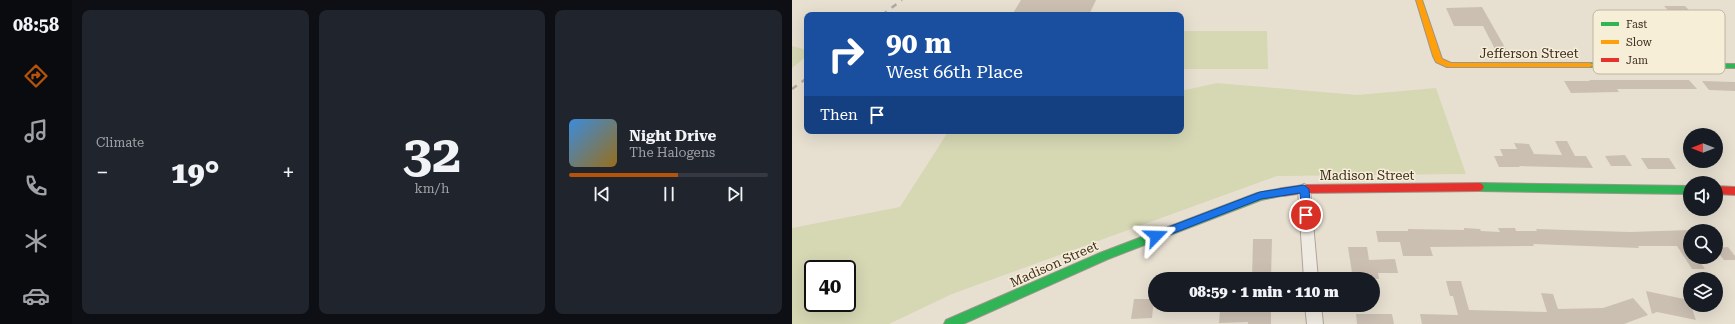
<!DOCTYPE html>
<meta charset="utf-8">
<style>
body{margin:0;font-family:"Roboto Serif",serif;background:#20242c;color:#f1f3f6;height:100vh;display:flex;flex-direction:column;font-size:15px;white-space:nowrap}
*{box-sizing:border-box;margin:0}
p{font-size:13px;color:#9ea1a6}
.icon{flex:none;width:22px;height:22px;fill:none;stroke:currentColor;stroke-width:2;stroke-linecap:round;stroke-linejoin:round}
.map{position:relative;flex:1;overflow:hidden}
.details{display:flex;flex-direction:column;gap:10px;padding:10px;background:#0d0f14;width:720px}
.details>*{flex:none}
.banner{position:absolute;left:12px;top:12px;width:380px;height:122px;border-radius:8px;box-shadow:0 4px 16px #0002;background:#1a4fa0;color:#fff;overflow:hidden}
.needle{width:26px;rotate:270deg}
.controls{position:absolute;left:891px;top:128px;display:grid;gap:8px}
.controls a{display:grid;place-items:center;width:40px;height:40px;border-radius:50%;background:#171b24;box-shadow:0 4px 16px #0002;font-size:20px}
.speed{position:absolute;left:12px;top:260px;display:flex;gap:8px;font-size:20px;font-weight:700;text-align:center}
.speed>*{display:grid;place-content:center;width:52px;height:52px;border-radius:50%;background:#171b24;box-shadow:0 4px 16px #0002;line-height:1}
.speed .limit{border:2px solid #111;border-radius:6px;background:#fff;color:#111}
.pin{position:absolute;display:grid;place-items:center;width:34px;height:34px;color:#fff;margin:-17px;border:2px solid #fff;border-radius:50%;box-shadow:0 1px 4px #0007}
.me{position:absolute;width:44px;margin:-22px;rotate:68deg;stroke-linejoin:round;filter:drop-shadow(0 0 3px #0008)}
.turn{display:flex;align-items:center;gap:14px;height:84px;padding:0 16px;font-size:18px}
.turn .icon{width:52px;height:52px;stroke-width:2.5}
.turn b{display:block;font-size:28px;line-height:34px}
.then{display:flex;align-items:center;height:38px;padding:0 16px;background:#0003;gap:8px;font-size:15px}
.big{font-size:30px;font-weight:800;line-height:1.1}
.details .widget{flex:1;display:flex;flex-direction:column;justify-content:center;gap:6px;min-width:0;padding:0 14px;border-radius:8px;background:#20242c}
.details .dial{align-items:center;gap:0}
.dial b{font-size:52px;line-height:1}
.song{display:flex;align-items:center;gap:12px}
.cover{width:48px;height:48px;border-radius:6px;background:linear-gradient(135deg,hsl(210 70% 55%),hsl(40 70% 35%))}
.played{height:4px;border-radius:2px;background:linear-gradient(90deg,#b45309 55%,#363941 55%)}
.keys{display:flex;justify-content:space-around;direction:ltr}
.heat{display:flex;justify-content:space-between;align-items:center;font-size:22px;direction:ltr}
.details .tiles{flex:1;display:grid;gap:10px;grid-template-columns:repeat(3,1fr)}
.trip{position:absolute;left:356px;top:272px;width:232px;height:40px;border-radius:20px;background:#171b24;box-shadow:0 4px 16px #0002;font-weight:800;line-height:40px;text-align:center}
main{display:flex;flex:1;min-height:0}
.tab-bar{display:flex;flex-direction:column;width:72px;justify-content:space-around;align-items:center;background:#090b0e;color:#9ea1a6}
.tab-bar .icon{width:28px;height:28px}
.tab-bar .current{color:#b45309}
.tab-bar b{font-size:18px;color:#f1f3f6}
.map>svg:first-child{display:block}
.green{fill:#d6d7b3;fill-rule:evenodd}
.building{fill:#cbbfb2}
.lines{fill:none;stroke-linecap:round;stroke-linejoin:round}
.street-casing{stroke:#ada599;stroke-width:2}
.fast-casing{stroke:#9c958a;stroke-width:2}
.slow-casing{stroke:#9c958a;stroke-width:2}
.jam-casing{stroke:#9c958a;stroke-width:2}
.street{fill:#efebe3;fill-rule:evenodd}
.fast{fill:#30b455;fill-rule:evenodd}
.slow{fill:#ff9f0a;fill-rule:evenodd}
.jam{fill:#e5322d;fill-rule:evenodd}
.rail{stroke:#afaaa2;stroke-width:2.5;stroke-dasharray:6 6;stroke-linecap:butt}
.route{fill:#1a73e8;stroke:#114b97}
.labels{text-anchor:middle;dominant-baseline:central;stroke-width:3;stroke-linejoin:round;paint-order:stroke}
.street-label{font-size:13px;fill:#3d2e20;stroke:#f7eed8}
.key{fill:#f7eed8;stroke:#bfb4a1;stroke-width:1}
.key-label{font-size:11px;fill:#3d2e20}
</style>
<main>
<nav class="tab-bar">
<b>08:58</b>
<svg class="icon current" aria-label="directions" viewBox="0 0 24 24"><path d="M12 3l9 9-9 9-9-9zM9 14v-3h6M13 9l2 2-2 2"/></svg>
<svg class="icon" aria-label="music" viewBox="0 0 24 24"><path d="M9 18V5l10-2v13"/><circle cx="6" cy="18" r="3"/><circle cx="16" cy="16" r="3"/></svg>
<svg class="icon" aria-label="phone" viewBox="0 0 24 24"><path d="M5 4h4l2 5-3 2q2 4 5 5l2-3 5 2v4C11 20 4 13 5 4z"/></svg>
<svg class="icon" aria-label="climate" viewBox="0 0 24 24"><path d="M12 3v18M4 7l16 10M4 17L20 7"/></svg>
<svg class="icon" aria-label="car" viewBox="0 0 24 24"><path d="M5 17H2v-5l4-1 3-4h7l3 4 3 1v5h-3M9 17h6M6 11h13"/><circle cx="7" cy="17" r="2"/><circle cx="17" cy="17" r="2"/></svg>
</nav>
<section class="details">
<div class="tiles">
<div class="widget"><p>Climate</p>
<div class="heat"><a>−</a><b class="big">19°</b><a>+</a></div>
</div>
<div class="widget dial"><b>32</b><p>km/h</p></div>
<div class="widget">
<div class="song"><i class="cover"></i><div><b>Night Drive</b><p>The Halogens</p></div></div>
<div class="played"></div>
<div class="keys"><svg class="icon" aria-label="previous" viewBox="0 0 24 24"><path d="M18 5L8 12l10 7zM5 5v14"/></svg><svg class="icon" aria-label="pause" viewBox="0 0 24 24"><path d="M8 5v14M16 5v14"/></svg><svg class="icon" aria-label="next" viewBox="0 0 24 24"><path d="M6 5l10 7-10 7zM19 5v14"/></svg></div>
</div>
</div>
</section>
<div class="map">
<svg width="943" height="324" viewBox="0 0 943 324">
<rect width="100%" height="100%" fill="#e7e0d1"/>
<g class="green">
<path d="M389,31H475L476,69H389Z"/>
<path d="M0,46L15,50V56L0,68Z"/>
<path d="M425,83L565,95L644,88L674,174L485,176L160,294L97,324H0V228L108,207L156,132L389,131V91ZM21,269H55V303H21Z"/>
</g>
<g class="building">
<path d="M229,0H304L297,15H220Z"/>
<path d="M872,6H893L902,15H893L904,26H891Z"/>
<path d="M690,7L715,51H704L691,26H662L654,8Z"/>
<path d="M797,80H897L905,89H825L827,92L779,93L772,81H798Z"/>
<path d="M910,81L943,82V91L917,90Z"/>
<path d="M763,141H775L783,156H794L801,168L727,166L728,167H707L702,156H711L708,149H725L722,143L737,144L742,154L770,155Z"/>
<path d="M833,155L840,166H819L813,156Z"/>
<path d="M849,158H877L884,169H856Z"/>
<path d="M672,228L688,229L689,231L708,232L706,228H723L724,231H745L744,229L838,232L898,230V257H905L913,269H900L885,246H846L847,248L741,244L742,246L638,247L641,256H611L608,242H586L584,231H616V229L672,230Z"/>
<path d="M461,239H480L479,279H460Z"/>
<path d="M556,247H575L577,260L603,259L606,273H586L587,279H561Z"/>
<path d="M936,247L943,256V260H932L924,250V248Z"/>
<path d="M654,281H669L677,310L755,312L749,293L761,294L766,309L811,308L841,298L856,315L832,324H630L628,314L666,315L661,296H658Z"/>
<path d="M854,291L897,300L904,320L865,312L860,314Z"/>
<path d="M342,299H362L360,318L339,319Z"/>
<path d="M428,310L479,311V324H456V322L427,323Z"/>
<path d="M564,314H600L602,324H565Z"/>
</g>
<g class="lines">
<defs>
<g id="street">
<path d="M512,184L516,186L518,189L526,279H512L506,189L508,186Z"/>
<path d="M513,305H529L531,324H515Z"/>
</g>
<g id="fast">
<path d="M795,63L943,64V68L798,67H795Z"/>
<path d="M687,183L898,186V194L687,191L684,190L682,187L684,184Z"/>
<path d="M491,188L494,189L496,192L494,195L469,200L316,259L171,324H152L154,320L308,253L465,193Z"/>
</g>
<path id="slow" d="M624,0H630L650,59L659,63H798L802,65L798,67H655L644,62L641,56Z"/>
<g id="jam">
<path d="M687,183L690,184L692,187L690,190L687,191L512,193L491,196L488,195L486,192L488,189L491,188L512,185Z"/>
<path d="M924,186L943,187V195L924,194Z"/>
</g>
</defs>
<use href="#street" class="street-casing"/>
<use href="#fast" class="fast-casing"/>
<use href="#slow" class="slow-casing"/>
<use href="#jam" class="jam-casing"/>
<use href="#street" class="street"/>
<use href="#fast" class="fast"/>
<use href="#slow" class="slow"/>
<use href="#jam" class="jam"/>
<g class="rail">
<path d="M90,15L110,0"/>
<path d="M0,89L15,78"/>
</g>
</g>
<path class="route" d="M512,185L517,189L519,215L518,218H511L510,215L508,193L469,199L364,240L361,239L359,236L361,233L468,192Z"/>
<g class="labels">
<g class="street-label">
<text x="737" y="53">Jefferson Street</text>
<text x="575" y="175">Madison Street</text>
<text transform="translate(262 264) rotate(-24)">Madison Street</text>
</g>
</g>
<rect x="801" y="10" width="132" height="64" rx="6" class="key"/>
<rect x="809" y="22" width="18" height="4" fill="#30b455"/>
<rect x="809" y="40" width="18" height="4" fill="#ff9f0a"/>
<rect x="809" y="58" width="18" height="4" fill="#e5322d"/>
<g class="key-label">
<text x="834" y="28">Fast</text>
<text x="834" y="46">Slow</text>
<text x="834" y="64">Jam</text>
</g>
</svg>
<div class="controls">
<a><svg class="needle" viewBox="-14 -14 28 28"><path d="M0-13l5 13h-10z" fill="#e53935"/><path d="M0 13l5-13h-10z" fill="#9ea1a6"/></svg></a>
<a><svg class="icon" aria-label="sound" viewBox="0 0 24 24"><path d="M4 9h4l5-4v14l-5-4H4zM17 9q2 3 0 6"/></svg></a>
<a><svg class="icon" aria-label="search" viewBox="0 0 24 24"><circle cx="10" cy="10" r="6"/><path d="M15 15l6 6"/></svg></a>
<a><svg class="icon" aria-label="layers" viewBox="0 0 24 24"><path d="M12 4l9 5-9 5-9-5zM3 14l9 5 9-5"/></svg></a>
</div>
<div class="speed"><div class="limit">40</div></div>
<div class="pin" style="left:514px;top:215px;background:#d93025"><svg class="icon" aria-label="arrive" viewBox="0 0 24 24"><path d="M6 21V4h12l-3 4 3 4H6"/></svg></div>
<svg class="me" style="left:364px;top:236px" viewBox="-20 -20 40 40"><path d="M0-17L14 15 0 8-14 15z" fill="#1a73e8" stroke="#fff" stroke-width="4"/></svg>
<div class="trip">08:59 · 1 min · 110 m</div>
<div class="banner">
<div class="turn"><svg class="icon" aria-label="right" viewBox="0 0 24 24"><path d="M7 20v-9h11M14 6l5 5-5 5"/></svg><div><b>90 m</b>West 66th Place</div></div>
<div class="then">Then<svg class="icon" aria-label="arrive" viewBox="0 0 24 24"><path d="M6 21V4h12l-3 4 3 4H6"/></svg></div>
</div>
</div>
</main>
